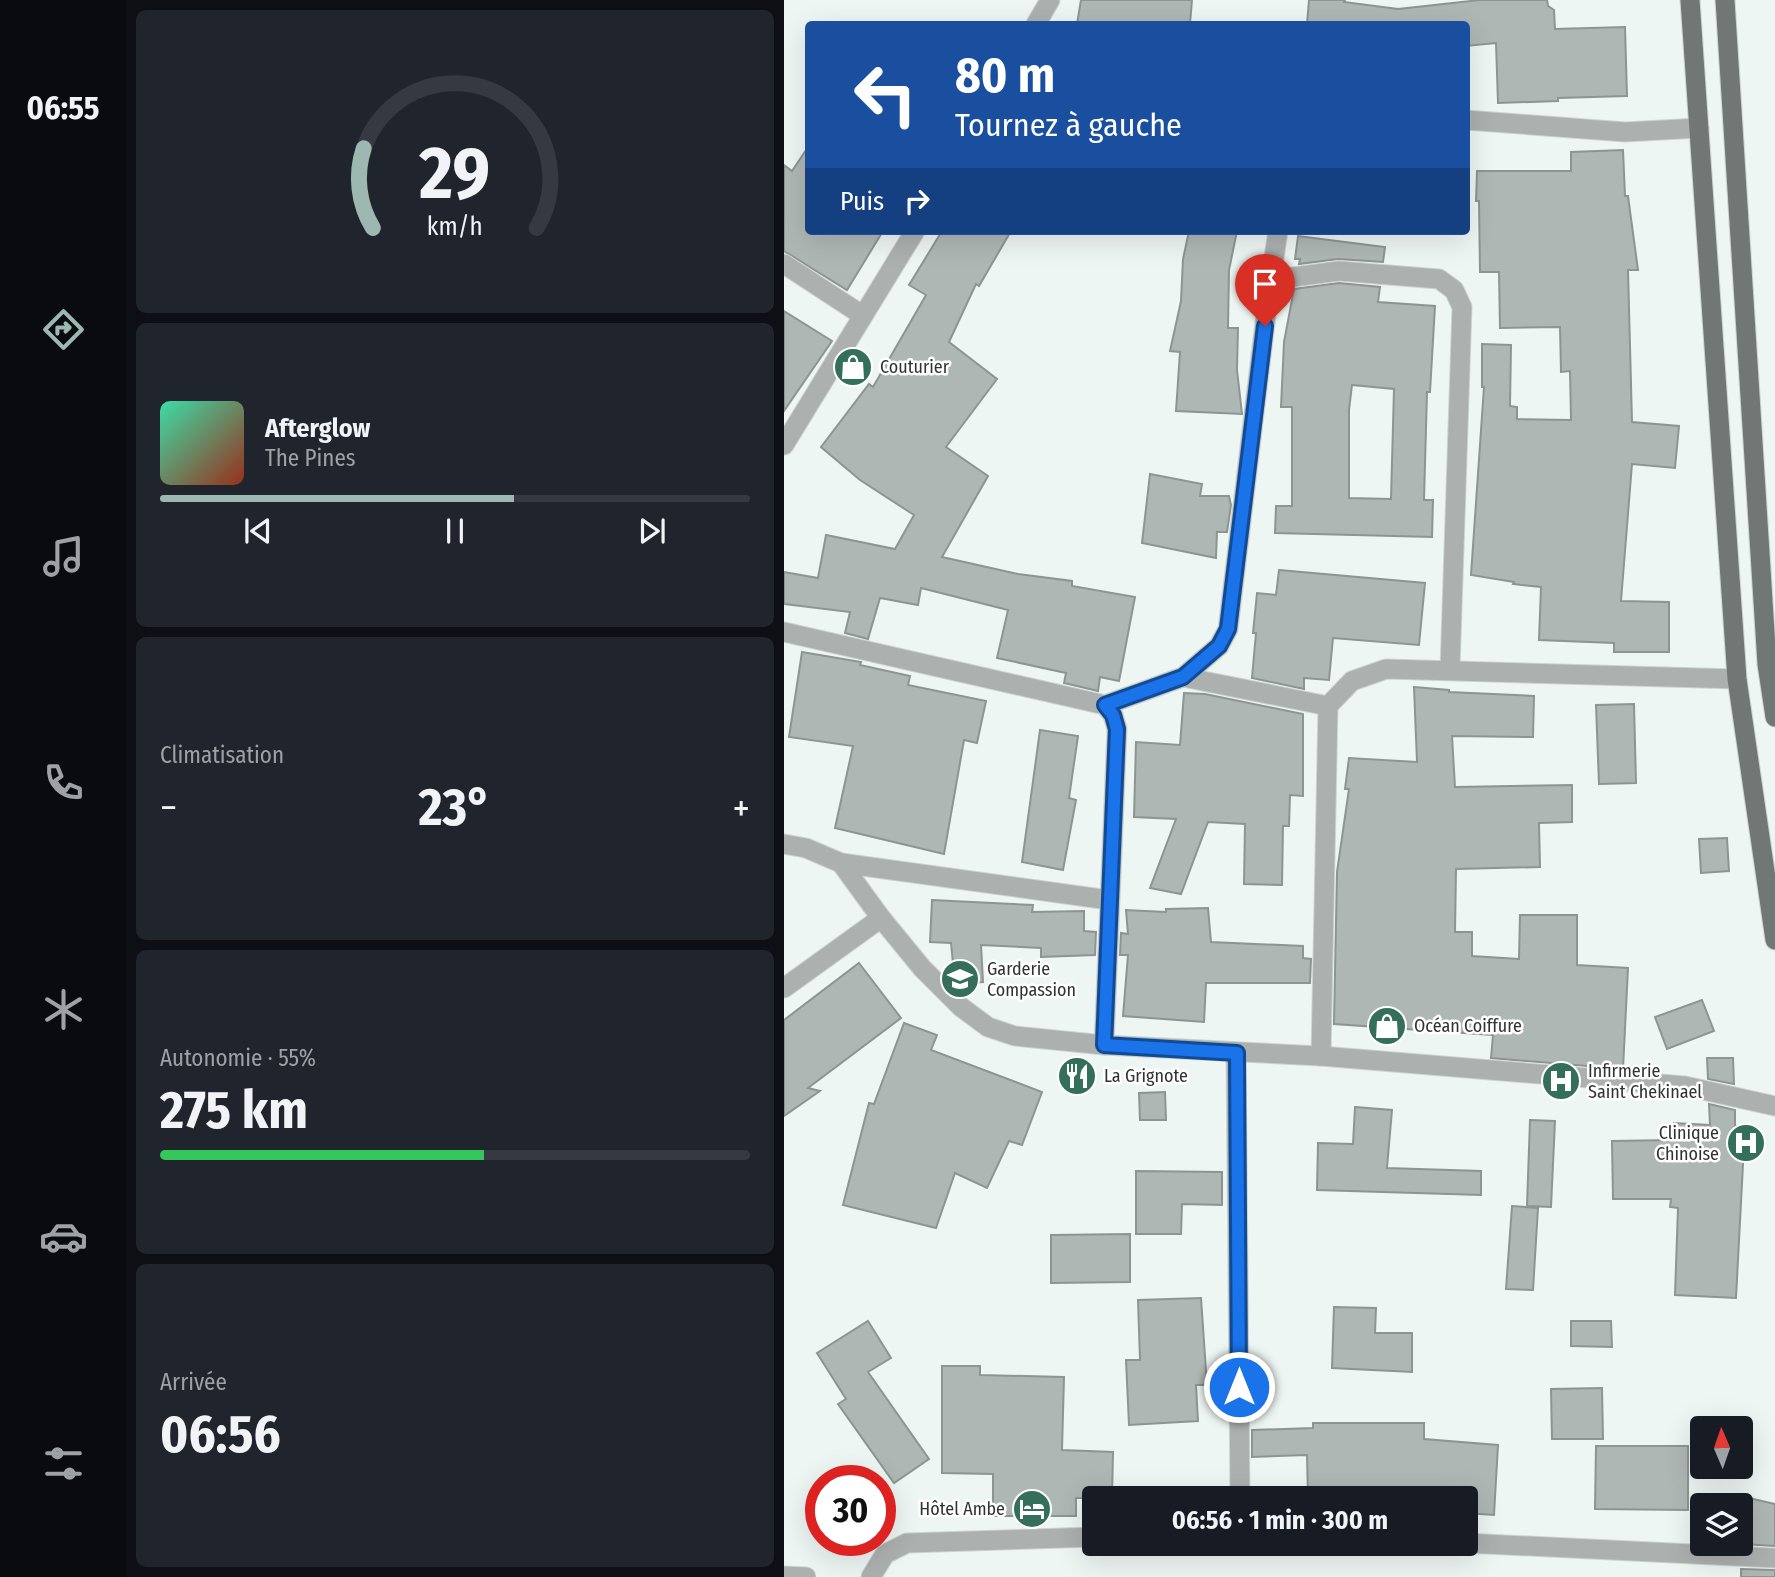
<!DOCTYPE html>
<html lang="fr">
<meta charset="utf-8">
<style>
body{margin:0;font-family:"Fira Sans Condensed",sans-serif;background:#20242c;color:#f1f3f6;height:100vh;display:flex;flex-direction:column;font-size:26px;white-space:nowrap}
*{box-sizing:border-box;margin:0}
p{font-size:23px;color:#9ea1a6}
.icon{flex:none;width:38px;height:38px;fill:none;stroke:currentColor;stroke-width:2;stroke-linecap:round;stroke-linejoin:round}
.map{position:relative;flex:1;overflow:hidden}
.panel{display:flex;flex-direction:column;gap:10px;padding:10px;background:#0d0f14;width:658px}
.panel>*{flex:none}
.banner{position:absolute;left:21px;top:21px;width:665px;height:214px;border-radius:7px;box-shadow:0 7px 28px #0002;background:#1a4fa0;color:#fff;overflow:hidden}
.needle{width:46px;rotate:358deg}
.tools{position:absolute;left:906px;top:1416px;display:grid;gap:14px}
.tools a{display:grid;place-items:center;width:63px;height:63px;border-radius:7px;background:#171b24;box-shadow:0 7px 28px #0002;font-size:35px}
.speed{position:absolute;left:21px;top:1465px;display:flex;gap:14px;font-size:35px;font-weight:700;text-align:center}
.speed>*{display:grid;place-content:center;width:91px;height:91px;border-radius:50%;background:#171b24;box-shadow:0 7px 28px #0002;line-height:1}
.speed .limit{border:10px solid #d22;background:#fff;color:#111}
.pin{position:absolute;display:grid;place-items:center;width:60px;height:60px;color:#fff;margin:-72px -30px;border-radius:50% 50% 50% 0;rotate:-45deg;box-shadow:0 0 7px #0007}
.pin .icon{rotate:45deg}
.me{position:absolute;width:77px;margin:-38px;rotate:0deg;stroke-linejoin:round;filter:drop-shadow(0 0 5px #0008)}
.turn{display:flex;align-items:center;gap:24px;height:147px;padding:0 35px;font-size:32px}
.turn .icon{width:91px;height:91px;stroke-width:2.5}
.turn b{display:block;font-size:49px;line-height:60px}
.then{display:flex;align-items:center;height:66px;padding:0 35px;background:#0003;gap:14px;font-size:26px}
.big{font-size:52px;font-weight:700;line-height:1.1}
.panel .tile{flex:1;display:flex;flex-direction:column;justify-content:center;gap:10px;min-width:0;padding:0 24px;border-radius:10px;background:#20242c}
.panel .dial{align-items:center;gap:0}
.dial svg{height:182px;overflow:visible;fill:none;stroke:#363941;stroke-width:7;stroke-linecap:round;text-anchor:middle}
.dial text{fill:#f1f3f6;stroke:none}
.song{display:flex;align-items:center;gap:21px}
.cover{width:84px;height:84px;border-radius:10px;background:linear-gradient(135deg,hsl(160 70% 55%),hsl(10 70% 35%))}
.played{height:7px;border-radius:4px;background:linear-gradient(90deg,#9cb8b0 60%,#363941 60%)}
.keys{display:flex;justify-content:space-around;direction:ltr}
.heat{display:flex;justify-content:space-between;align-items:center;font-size:38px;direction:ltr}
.charge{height:10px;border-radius:5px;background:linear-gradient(90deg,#34c759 55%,#363941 0)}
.trip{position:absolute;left:298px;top:1486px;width:396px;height:70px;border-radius:7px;background:#171b24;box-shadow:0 7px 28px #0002;font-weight:700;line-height:70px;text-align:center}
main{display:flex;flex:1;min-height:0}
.tab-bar{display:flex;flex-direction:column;width:126px;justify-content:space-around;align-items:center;background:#090b0e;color:#9ea1a6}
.tab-bar .icon{width:49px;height:49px}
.tab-bar .on{color:#9cb8b0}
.tab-bar b{font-size:32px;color:#f1f3f6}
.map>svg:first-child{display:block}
.building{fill:#afb7b4;stroke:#8d9592;stroke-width:2;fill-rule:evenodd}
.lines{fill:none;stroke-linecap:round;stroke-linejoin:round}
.minor-casing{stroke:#ccd3d0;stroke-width:21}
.primary-casing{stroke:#ccd3d0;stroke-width:21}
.minor{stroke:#acb0ae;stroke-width:19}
.primary{stroke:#717775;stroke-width:19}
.route-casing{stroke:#114b97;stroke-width:18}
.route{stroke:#1a73e8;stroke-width:12}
.labels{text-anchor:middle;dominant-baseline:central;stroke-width:5;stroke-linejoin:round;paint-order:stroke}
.poi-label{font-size:18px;fill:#303332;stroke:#fff;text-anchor:start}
</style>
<main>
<nav class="tab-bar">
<b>06:55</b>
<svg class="icon on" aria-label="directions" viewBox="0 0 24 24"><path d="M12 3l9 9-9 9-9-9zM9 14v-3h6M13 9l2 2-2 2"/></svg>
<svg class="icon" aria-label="music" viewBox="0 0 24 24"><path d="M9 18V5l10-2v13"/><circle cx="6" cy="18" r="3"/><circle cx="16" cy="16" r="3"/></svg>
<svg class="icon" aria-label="phone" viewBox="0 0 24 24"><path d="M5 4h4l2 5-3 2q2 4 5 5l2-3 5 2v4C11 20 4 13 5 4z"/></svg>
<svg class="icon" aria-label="climate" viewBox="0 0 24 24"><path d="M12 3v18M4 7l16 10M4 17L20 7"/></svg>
<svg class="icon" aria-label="car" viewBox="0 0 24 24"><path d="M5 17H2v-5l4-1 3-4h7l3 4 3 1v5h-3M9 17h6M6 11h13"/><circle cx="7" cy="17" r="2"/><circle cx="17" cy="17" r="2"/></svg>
<svg class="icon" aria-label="filters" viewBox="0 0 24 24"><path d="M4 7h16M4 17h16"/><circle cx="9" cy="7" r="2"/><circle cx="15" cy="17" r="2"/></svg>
</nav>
<section class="panel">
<div class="tile dial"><svg viewBox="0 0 100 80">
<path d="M14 69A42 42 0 1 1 86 69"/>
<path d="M14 69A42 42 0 0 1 10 34" stroke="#9cb8b0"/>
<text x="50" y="56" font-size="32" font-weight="700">29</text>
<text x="50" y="72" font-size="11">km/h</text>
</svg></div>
<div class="tile">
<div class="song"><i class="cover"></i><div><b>Afterglow</b><p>The Pines</p></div></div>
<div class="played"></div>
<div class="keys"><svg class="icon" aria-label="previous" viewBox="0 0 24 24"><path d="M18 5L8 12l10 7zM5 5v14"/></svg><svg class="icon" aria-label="pause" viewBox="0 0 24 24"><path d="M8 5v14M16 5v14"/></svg><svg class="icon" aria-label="next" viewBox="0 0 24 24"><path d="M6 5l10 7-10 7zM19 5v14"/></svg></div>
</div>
<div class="tile"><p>Climatisation</p>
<div class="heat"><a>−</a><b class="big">23°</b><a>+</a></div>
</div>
<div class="tile"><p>Autonomie · 55%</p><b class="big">275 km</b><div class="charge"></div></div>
<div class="tile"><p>Arrivée</p><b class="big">06:56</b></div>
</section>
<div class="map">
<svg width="991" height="1577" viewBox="0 0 991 1577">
<rect width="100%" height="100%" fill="#eef6f3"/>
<g class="building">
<path d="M297,0H408L406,24H293Z"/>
<path d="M525,0H561L560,2L614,9L696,0H763L764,6L770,10L771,29L841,27L843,96L774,98V101L714,103L712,43L682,46V24H523Z"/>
<path d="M24,147V231H99L63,290L0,251V165L8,171Z"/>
<path d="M839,150L841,196H844L854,270H844L848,422L895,426L891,468L848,464L837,601L885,602V652H830V643L755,640L757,587L729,584L730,582L687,575L700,387H698V344L727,345L726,406L733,407V419L787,420L786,371L777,372L776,327L716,328L715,272H696L695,201H692L693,171H787V152Z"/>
<path d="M158,231H227L195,286L192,284L165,342L213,379L162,447L204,476L158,557L234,574L288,581V586L351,597L335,681L316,677L314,691L280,683L282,673L213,658L224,610L137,588L134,605L96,598L84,639L61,633L66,612L0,604V572L34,578L42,535L111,549L130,515L76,480L37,447L85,384L89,387L142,295L125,285Z"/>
<path d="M405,231H453L445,270L444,328H454L453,370L458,414L392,411L396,352L386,351L397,301L399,259Z"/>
<path d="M514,236L601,247L599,262L554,259L515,264L516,259H511Z"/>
<path d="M555,283L596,287L594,302L651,306L646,392H643L640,500H649L648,537L491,533L492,506H508V407H497L500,342L510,289ZM568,385L610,389L607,499L565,498V410Z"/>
<path d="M0,311L48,341L0,411Z"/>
<path d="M366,474L418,484L416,496H445L447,505L443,532H433L432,558L358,543Z"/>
<path d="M495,570L641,583L635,645L549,638L545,680L520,678V689L468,678L472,633H469L473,593L492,595Z"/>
<path d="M18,652L77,662L76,665L126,676L124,685L202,701L193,743L180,740L160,854L51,828L69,746L5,737Z"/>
<path d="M630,687L665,690V692L750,696L749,737L668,736L671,787L788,785V822L755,823L756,867L672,869L671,932H688V956L735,959L736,915H793V965L844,968L839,1069L707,1058L709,1035L550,1024L553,872L565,789H561L565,758L633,762Z"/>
<path d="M400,693L421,694L519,714V796L506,795L505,826H499L498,885L460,884L461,824L424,822L397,894L366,888L392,819L350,817L352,742L396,745Z"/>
<path d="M850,704L852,783L815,784L812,705Z"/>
<path d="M256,730L294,736L285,798L292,800L279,870L238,862Z"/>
<path d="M943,838L945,871L917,873L915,839Z"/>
<path d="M148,900L249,905L248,912L300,911V931L312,932L311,955L257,957V948L197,945L199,982L171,984L167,943L146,942Z"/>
<path d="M424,908L427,942L519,946V958L527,959L526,983H422L420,1022L339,1016L344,955H336L337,933L344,934L342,910L382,912V909Z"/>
<path d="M75,963L117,1018L24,1088L36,1091L0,1116V1020Z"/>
<path d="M918,1000L930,1031L883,1049L871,1017Z"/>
<path d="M120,1023L153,1035L147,1050L258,1092L238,1145L225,1141L203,1188L171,1173L152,1228L59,1205L85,1103L90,1104Z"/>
<path d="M923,1058H949L950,1084L924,1079Z"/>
<path d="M381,1092L382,1120H356L355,1093Z"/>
<path d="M925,1104L951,1110V1126H961L952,1298L891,1295L894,1208L886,1207L887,1199H829L828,1141L890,1140V1123L926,1125Z"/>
<path d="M571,1107L608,1110L603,1168L697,1171V1195L533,1190L534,1143L569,1144Z"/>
<path d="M746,1120L771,1121L767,1207L743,1206Z"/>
<path d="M352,1171L438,1172V1205L398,1204L397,1234H352Z"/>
<path d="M728,1206L754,1208L749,1290L722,1289Z"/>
<path d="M346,1234V1282L267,1283V1235Z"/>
<path d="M417,1298L423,1385H412L414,1421L345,1425L342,1360H356L354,1300Z"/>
<path d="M550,1307L592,1308L591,1333H628V1372L548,1368Z"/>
<path d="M84,1321L107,1358L84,1372L145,1459L110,1483L54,1404L62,1399L33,1353Z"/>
<path d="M787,1321H827L828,1347L787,1346Z"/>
<path d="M158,1366H196V1375L280,1377L278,1450L329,1452L328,1498H292V1516H209V1474L158,1473Z"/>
<path d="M818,1388L819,1439H768L767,1389Z"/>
<path d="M529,1423H640V1439L714,1445L710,1515L681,1513V1498H524L523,1455L468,1457V1430L529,1428Z"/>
<path d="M812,1446H904V1510L811,1509Z"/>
<path d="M965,1498L991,1504V1546L957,1544Z"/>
<path d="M957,1569L991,1570V1577H957Z"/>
</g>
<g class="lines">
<defs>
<g id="minor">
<path d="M252,24L266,0"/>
<path d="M682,120L841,132L915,128"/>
<path d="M0,264L78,315"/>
<path d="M484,298L494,231"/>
<path d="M0,445L131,231"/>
<path d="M0,632L321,705L329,715L333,729L320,1045"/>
<path d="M399,677L544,706"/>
<path d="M321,705L399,677L435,646L444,629L484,298L502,278L555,271L655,279L670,290L678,307L666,669"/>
<path d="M0,844L22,848L57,863L97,918L138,968L177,1007L204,1027L231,1036L320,1045L537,1056L901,1086L991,1106"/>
<path d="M57,863L325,900"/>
<path d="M0,988L97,918"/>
<path d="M452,1053L456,1498"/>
<path d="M537,1056L544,706L568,681L602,669L953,679"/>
<path d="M681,1543L991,1558"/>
<path d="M0,1576L22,1577"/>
<path d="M87,1577L101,1554L123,1543L310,1537"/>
</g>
<g id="primary">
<path d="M906,0L953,679L991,940"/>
<path d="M941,0L983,664L991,717"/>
</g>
</defs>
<use href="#minor" class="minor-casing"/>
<use href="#primary" class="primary-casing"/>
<use href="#minor" class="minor"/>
<use href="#primary" class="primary"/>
</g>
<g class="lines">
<defs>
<path id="route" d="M455,1387L453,1053L320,1045L333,729L329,715L321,705L399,677L435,646L444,629L481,326"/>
</defs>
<use href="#route" class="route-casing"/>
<use href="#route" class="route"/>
</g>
<defs>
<symbol id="shop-disc" viewBox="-11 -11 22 22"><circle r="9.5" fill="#336f5a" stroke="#fff"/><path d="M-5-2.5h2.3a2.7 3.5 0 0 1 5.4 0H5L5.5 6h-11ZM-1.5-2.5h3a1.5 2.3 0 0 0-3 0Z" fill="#fff"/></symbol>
<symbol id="school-disc" viewBox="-11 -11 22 22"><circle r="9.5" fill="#336f5a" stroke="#fff"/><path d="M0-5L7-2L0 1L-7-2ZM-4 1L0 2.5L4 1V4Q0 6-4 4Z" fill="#fff"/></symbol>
<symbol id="restaurant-disc" viewBox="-11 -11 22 22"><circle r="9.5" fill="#336f5a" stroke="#fff"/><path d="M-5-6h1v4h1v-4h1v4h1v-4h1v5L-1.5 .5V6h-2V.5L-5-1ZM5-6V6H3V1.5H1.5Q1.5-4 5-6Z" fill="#fff"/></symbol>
<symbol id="hospital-disc" viewBox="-11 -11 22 22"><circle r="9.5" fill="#336f5a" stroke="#fff"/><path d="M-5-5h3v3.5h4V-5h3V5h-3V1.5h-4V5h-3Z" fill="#fff"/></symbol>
<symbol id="hotel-disc" viewBox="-11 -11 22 22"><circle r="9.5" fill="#336f5a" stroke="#fff"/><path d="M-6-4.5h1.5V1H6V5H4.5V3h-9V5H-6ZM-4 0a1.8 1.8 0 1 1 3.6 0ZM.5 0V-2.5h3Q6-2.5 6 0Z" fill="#fff"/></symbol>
</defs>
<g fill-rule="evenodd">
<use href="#shop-disc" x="47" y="345" width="44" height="44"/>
<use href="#school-disc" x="154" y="957" width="44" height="44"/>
<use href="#shop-disc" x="581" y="1004" width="44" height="44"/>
<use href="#restaurant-disc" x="271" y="1054" width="44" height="44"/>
<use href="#hospital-disc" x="755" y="1059" width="44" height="44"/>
<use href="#hospital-disc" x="940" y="1121" width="44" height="44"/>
<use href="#hotel-disc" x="226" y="1487" width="44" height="44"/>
</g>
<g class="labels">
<g class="poi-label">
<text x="96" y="367">Couturier</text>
<text x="203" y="969">Garderie<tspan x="203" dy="21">Compassion</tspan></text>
<text x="630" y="1026">Océan Coiffure</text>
<text x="804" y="1071">Infirmerie<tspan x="804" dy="21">Saint Chekinael</tspan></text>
<text x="320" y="1076">La Grignote</text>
<text x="935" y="1133" text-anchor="end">Clinique<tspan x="935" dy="21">Chinoise</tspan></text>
<text x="221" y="1509" text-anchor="end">Hôtel Ambe</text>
</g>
</g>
</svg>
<div class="tools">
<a><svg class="needle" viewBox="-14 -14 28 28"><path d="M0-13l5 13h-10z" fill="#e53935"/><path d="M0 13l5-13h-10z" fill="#9ea1a6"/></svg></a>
<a><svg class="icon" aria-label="layers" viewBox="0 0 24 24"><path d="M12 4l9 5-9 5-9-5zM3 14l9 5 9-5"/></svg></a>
</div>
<div class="speed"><div class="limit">30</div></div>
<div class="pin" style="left:481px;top:326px;background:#d93025"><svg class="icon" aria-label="arrive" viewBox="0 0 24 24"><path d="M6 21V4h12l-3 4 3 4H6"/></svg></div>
<svg class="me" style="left:455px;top:1387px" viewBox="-20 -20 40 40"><circle r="17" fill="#1a73e8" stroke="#fff" stroke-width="3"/><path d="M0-11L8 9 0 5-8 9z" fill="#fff"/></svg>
<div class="trip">06:56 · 1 min · 300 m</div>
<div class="banner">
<div class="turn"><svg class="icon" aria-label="left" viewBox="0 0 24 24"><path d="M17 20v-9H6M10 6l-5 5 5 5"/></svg><div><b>80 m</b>Tournez à gauche</div></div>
<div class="then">Puis<svg class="icon" aria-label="right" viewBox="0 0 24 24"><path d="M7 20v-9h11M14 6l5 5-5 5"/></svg></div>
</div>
</div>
</main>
